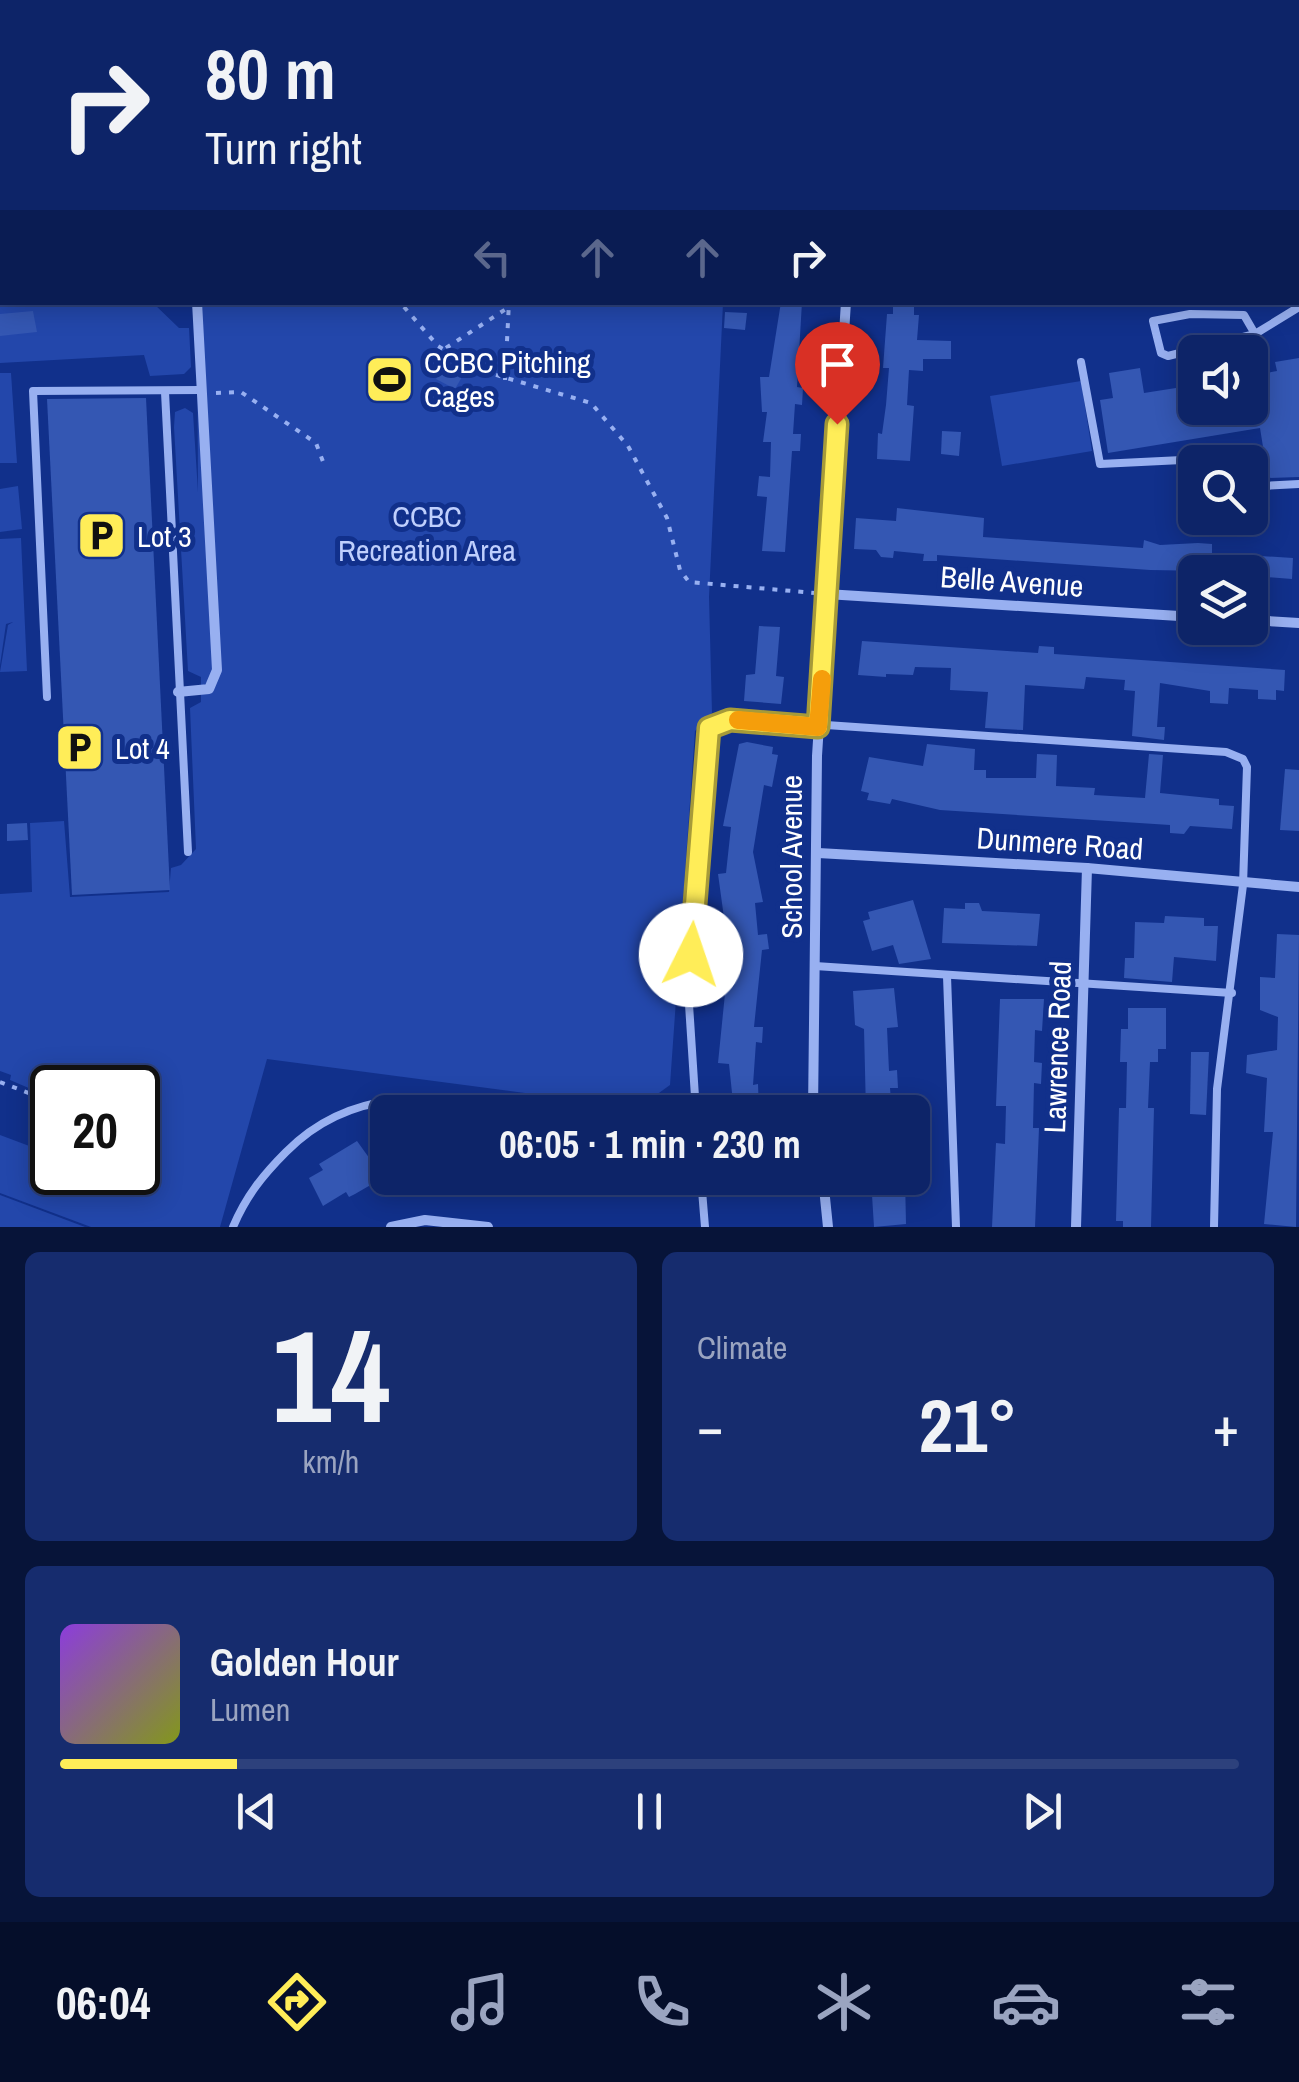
<!DOCTYPE html>
<meta charset="utf-8">
<style>
body{margin:0;font-family:"Archivo Narrow",sans-serif;background:#162c6e;color:#f1f3f6;height:100vh;display:flex;flex-direction:column;font-size:38px;white-space:nowrap}
*{box-sizing:border-box;margin:0}
p{font-size:32px;color:#9aa4c0}
.icon{flex:none;width:55px;height:55px;fill:none;stroke:currentColor;stroke-width:2;stroke-linecap:round;stroke-linejoin:round}
.map{position:relative;height:1227px;overflow:hidden}
.panel{display:flex;flex-direction:column;gap:25px;padding:25px;background:#071439;flex:1}
.panel>*{flex:none}
.top-card{position:absolute;left:0px;top:0px;width:1300px;height:305px;box-shadow:0 5px 25px #0003,0 0 0 2px #2d417c;background:#0d2468;color:#f1f3f6;overflow:hidden}
.buttons{position:absolute;left:1178px;top:335px;display:grid;gap:20px}
.buttons a{display:grid;place-items:center;width:90px;height:90px;border-radius:15px;background:#0d2468;box-shadow:0 5px 25px #0003,0 0 0 2px #2d417c;font-size:50px}
.speed{position:absolute;left:30px;top:1065px;display:flex;gap:20px;font-size:50px;font-weight:700;text-align:center}
.speed>*{display:grid;place-content:center;width:130px;height:130px;border-radius:50%;background:#0d2468;box-shadow:0 5px 25px #0003,0 0 0 2px #2d417c;line-height:1}
.speed .limit{border:5px solid #111;border-radius:15px;background:#fff;color:#111}
.pin{position:absolute;display:grid;place-items:center;width:85px;height:85px;color:#fff;margin:-102px -42px;border-radius:50% 50% 50% 0;rotate:-45deg;box-shadow:0 0 10px #0007}
.pin .icon{rotate:45deg}
.me{position:absolute;width:110px;margin:-55px;rotate:4deg;stroke-linejoin:round;filter:drop-shadow(0 0 8px #0008)}
.turn{display:flex;align-items:center;gap:35px;height:210px;padding:0 40px;font-size:45px}
.turn .icon{width:130px;height:130px;stroke-width:2.5}
.turn b{display:block;font-size:70px;line-height:85px}
.lanes{display:flex;align-items:center;height:95px;padding:0 40px;background:#0003;justify-content:center;gap:50px;direction:ltr}
.lanes .off{opacity:.35}
.big{font-size:75px;font-weight:800;line-height:1.1}
.panel .card{flex:1;display:flex;flex-direction:column;justify-content:center;gap:15px;min-width:0;padding:0 35px;border-radius:15px;background:#162c6e}
.panel .dial{align-items:center;gap:0}
.dial b{font-size:130px;line-height:1}
.song{display:flex;align-items:center;gap:30px}
.cover{width:120px;height:120px;border-radius:15px;background:linear-gradient(135deg,hsl(270 70% 55%),hsl(70 70% 35%))}
.played{height:10px;border-radius:5px;background:linear-gradient(90deg,#ffed58 15%,#2d417c 15%)}
.keys{display:flex;justify-content:space-around;direction:ltr}
.heat{display:flex;justify-content:space-between;align-items:center;font-size:55px;direction:ltr}
.panel .tiles{flex:1;display:grid;gap:25px;grid-template-columns:1fr 1fr}
.card:last-child{grid-column:span 2}
.trip{position:absolute;left:370px;top:1095px;width:560px;height:100px;border-radius:15px;background:#0d2468;box-shadow:0 5px 25px #0003,0 0 0 2px #2d417c;font-weight:800;line-height:100px;text-align:center}
.dock{display:flex;height:160px;justify-content:space-around;align-items:center;background:#050e2a;color:#9aa4c0}
.dock .icon{width:70px;height:70px}
.dock .selected{color:#ffed58}
.dock b{font-size:45px;color:#f1f3f6}
.map>svg:first-child{display:block}
.green{fill:#2347ab}
.building{fill:#3457b3}
.lines{fill:none;stroke-linecap:round;stroke-linejoin:round}
.path{stroke:#98b0f1;stroke-width:4;stroke-dasharray:5 8;stroke-linecap:butt}
.lane{stroke:#98b0f1;stroke-width:8}
.street{stroke:#98b0f1;stroke-width:10}
.route-casing{stroke:#a69a39;stroke-width:25}
.route{stroke:#ffed58;stroke-width:18}
.slow{stroke:#f59e0b;stroke-width:18}
.labels{text-anchor:middle;dominant-baseline:central;stroke-width:10;stroke-linejoin:round;paint-order:stroke}
.poi-label{font-size:30px;fill:#fff;stroke:#11308b;text-anchor:start}
.park-label{font-size:30px;fill:#bfcffd;stroke:#11308b}
.street-label{font-size:30px;fill:#fff;stroke:#11308b}
</style>
<div class="map">
<svg width="1299" height="1227" viewBox="0 0 1299 1227">
<rect width="100%" height="100%" fill="#11308b"/>
<g class="green">
<path d="M0,0L109,2H2L0,297Z"/>
<path d="M194,0H727V2H195Z"/>
<path d="M0,301L153,303L179,328H189L191,367L184,374L150,376L144,355L0,363Z"/>
<path d="M197,303H723L709,597L712,713L695,731L670,1085L638,1108L267,1059L220,1227H91L0,1193V1135L32,1147V1156L47,1116L52,1113V1172H138V1088H52V1098L10,1080L11,1075L0,1071V894L32,892L30,823L64,821L70,897L169,892L171,868L181,865L196,849L190,708L201,702V677L188,671L174,427L175,412L185,408L193,413L198,492Z"/>
<path d="M0,373H11L17,463H0Z"/>
<path d="M1081,381L1092,451L1002,466L990,396Z"/>
<path d="M18,486L22,529L0,532V489Z"/>
<path d="M21,538L27,671L0,672L8,625L13,622L6,624L0,665V539Z"/>
<path d="M0,1195L85,1227H0Z"/>
</g>
<g class="building">
<path d="M781,302H802L797,387L803,388L802,405L795,404L793,434H801L800,451H792L785,552L762,551L767,497L757,496L759,476L770,477L771,442H763L767,412H762L760,377H769Z"/>
<path d="M893,302H914V315H919L917,340L951,341V359H923V371L909,370L907,405L914,406L910,461L877,459L878,433L882,434L886,405L889,368H883L887,314H893Z"/>
<path d="M33,311L37,332L0,336V314Z"/>
<path d="M725,312L747,313L745,330L724,328Z"/>
<path d="M1299,358V477L1268,478L1260,428L1108,453L1100,400L1113,398L1109,373L1140,368L1144,393L1195,385V408H1250V376L1277,371L1275,362Z"/>
<path d="M446,360L466,370L455,389L436,379Z"/>
<path d="M146,398L170,890L72,895L47,399Z"/>
<path d="M942,431L961,432L959,456L941,454Z"/>
<path d="M897,508L984,518L983,537L1143,548L1144,540L1160,545L1198,543L1212,544V553L1293,558L1292,579L1266,577V572L1150,570L937,555V561H923L924,554L894,551L893,558L881,557L876,550L854,549L856,518L896,521Z"/>
<path d="M759,626L780,627L776,676L784,677L781,704L744,701L746,675L755,674Z"/>
<path d="M862,641L1038,653L1039,646L1054,647V654L1285,670L1284,691L1276,690V700L1258,699V690L1229,688L1228,704L1210,703V691L1160,683L1157,727H1165L1164,740L1132,736L1135,691L1124,690L1125,680L1086,677L1084,689L1025,685L1023,730L985,728L988,692L950,690L951,668L915,667L913,675L886,674V677L858,675Z"/>
<path d="M747,742L773,747L772,754L778,755L772,787L764,785L753,852L763,902L755,903L758,935L767,934L769,949L762,950L754,1027H763L762,1043L756,1042L753,1085L758,1084L759,1112H734L729,1064L718,1063L729,954L718,874L726,873L731,827L723,826L739,744Z"/>
<path d="M927,744L975,749L974,770H986V778H1036L1037,754L1057,755L1056,786L1095,788L1094,795L1145,798L1149,754L1163,755L1160,793L1219,799V805L1234,806L1232,829L1190,826L1184,834L1170,833V825L940,810L892,799L890,804L867,800L869,793L861,791L869,757L923,766Z"/>
<path d="M1285,769L1299,770V831L1280,830Z"/>
<path d="M27,823L28,840L7,841V824Z"/>
<path d="M913,900L931,959L899,964L893,945L872,951L863,921L870,919L868,912Z"/>
<path d="M965,903H979L982,911L1040,914L1037,946L942,943L944,908L965,909Z"/>
<path d="M1165,916L1204,918V926H1218L1216,961L1174,957L1172,982L1124,978L1125,958H1134L1135,922L1164,923Z"/>
<path d="M1277,934L1299,935L1296,1227L1264,1224L1273,1132H1264L1267,1078L1246,1073L1247,1055L1277,1050L1278,1017L1260,1010V977L1275,978Z"/>
<path d="M894,988L898,1027L887,1028L889,1071L897,1070L898,1088H890L892,1112H866L864,1029L855,1025L853,991Z"/>
<path d="M1000,999H1044L1042,1031L1035,1030L1034,1062L1042,1063L1041,1084L1034,1083L1033,1128H1039L1035,1227H992L996,1143L1005,1144L1006,1106H996Z"/>
<path d="M1128,1008H1166V1049H1158V1062H1150L1148,1108H1154L1151,1227H1123V1221H1116L1119,1108H1126L1127,1062H1120L1121,1029H1128Z"/>
<path d="M1191,1052H1209L1206,1115L1190,1114Z"/>
<path d="M357,1141L380,1173L371,1178L374,1183L355,1194L349,1197L346,1192L323,1206L309,1178L323,1170L319,1164Z"/>
<path d="M615,1178H678L676,1194L614,1187Z"/>
<path d="M741,1178H768L769,1192L738,1196L736,1180Z"/>
<path d="M864,1178H905L906,1224L874,1227L872,1195H865Z"/>
</g>
<g class="lines">
<g class="path">
<path d="M496,0V2"/>
<path d="M404,307L438,346L476,369L591,403L628,446L667,518L680,570L689,582L815,593"/>
<path d="M446,348L509,307"/>
<path d="M505,380L509,302"/>
<path d="M216,393L241,392L316,443L325,467"/>
<path d="M0,1082L47,1100"/>
</g>
<g class="lane">
<path d="M1221,0V2"/>
<path d="M1298,149H1299"/>
<path d="M1255,334L1244,315L1190,314L1153,321L1161,353L1168,356L1255,334L1299,307"/>
<path d="M1081,362L1100,464L1223,458L1230,462"/>
<path d="M165,392L188,852"/>
<path d="M1250,477L1262,486L1299,484"/>
<path d="M47,697L33,391L201,390"/>
<path d="M815,966L1232,993"/>
<path d="M947,976L956,1227"/>
<path d="M696,1112L688,989L705,738L717,722L767,721L1226,752L1243,759L1247,767L1243,885L1217,1089L1214,1227"/>
<path d="M701,1178L705,1227"/>
<path d="M233,1227C246,1196 263,1175 286,1152C361,1076 454,1100 549,1112"/>
</g>
<g class="street">
<path d="M173,0L174,2"/>
<path d="M853,0V2"/>
<path d="M1103,0V2"/>
<path d="M826,594L1195,617"/>
<path d="M1250,620L1299,623"/>
<path d="M178,692L209,689L217,670L197,302"/>
<path d="M818,853L1087,868L1299,887"/>
<path d="M813,1112L817,756L846,302"/>
<path d="M823,1178L828,1227"/>
<path d="M391,1227L425,1220L488,1227"/>
<path d="M1076,1227L1087,868"/>
</g>
</g>
<g class="lines">
<defs>
<path id="route" d="M691,955L709,728L730,720L818,727L837,424"/>
</defs>
<use href="#route" class="route-casing"/>
<use href="#route" class="route"/>
<path class="slow" d="M738,720L818,727L822,679"/>
</g>
<defs>
<symbol id="stadium-square" viewBox="-11 -11 22 22"><rect x="-9" y="-9" width="18" height="18" rx="4" fill="#ffed58" stroke="#11308b"/><path d="M0-5a6.5 5 0 1 0 0 10a6.5 5 0 1 0 0-10ZM-3.5-1.8h7v3.6h-7Z" fill="#111"/></symbol>
<symbol id="parking-square" viewBox="-11 -11 22 22"><rect x="-9" y="-9" width="18" height="18" rx="4" fill="#ffed58" stroke="#11308b"/><path d="M-3.5-5.5H1a3.5 3.5 0 0 1 0 7H-1V5.5H-3.5ZM-1-3.4V-.6H.8a1.4 1.4 0 0 0 0-2.8Z" fill="#111"/></symbol>
</defs>
<g fill-rule="evenodd">
<use href="#stadium-square" x="362" y="352" width="55" height="55"/>
<use href="#parking-square" x="74" y="508" width="55" height="55"/>
<use href="#parking-square" x="52" y="720" width="55" height="55"/>
</g>
<g class="labels">
<g class="poi-label">
<text x="424" y="362">CCBC Pitching<tspan x="424" dy="34">Cages</tspan></text>
<text x="137" y="536">Lot 3</text>
<text x="115" y="748">Lot 4</text>
</g>
<g class="park-label">
<text x="427" y="516">CCBC<tspan x="427" dy="34">Recreation Area</tspan></text>
</g>
<g class="street-label">
<text transform="translate(1012 581) rotate(4)">Belle Avenue</text>
<text transform="translate(1060 843) rotate(4)">Dunmere Road</text>
<text transform="translate(791 857) rotate(-90)">School Avenue</text>
<text transform="translate(1057 1047) rotate(-88)">Lawrence Road</text>
</g>
</g>
</svg>
<div class="buttons">
<a><svg class="icon" aria-label="sound" viewBox="0 0 24 24"><path d="M4 9h4l5-4v14l-5-4H4zM17 9q2 3 0 6"/></svg></a>
<a><svg class="icon" aria-label="search" viewBox="0 0 24 24"><circle cx="10" cy="10" r="6"/><path d="M15 15l6 6"/></svg></a>
<a><svg class="icon" aria-label="layers" viewBox="0 0 24 24"><path d="M12 4l9 5-9 5-9-5zM3 14l9 5 9-5"/></svg></a>
</div>
<div class="speed"><div class="limit">20</div></div>
<div class="pin" style="left:837px;top:424px;background:#d93025"><svg class="icon" aria-label="arrive" viewBox="0 0 24 24"><path d="M6 21V4h12l-3 4 3 4H6"/></svg></div>
<svg class="me" style="left:691px;top:955px" viewBox="-20 -20 40 40"><circle r="19" fill="#fff"/><path d="M0-13L10 11 0 6-10 11z" fill="#ffed58"/></svg>
<div class="trip">06:05 · 1 min · 230 m</div>
<div class="top-card">
<div class="turn"><svg class="icon" aria-label="right" viewBox="0 0 24 24"><path d="M7 20v-9h11M14 6l5 5-5 5"/></svg><div><b>80 m</b>Turn right</div></div>
<div class="lanes"><svg class="icon off" aria-label="left" viewBox="0 0 24 24"><path d="M17 20v-9H6M10 6l-5 5 5 5"/></svg><svg class="icon off" aria-label="ahead" viewBox="0 0 24 24"><path d="M12 20V5M6 11l6-6 6 6"/></svg><svg class="icon off" aria-label="ahead" viewBox="0 0 24 24"><path d="M12 20V5M6 11l6-6 6 6"/></svg><svg class="icon" aria-label="right" viewBox="0 0 24 24"><path d="M7 20v-9h11M14 6l5 5-5 5"/></svg></div>
</div>
</div>
<section class="panel">
<div class="tiles">
<div class="card dial"><b>14</b><p>km/h</p></div>
<div class="card"><p>Climate</p>
<div class="heat"><a>−</a><b class="big">21°</b><a>+</a></div>
</div>
<div class="card">
<div class="song"><i class="cover"></i><div><b>Golden Hour</b><p>Lumen</p></div></div>
<div class="played"></div>
<div class="keys"><svg class="icon" aria-label="previous" viewBox="0 0 24 24"><path d="M18 5L8 12l10 7zM5 5v14"/></svg><svg class="icon" aria-label="pause" viewBox="0 0 24 24"><path d="M8 5v14M16 5v14"/></svg><svg class="icon" aria-label="next" viewBox="0 0 24 24"><path d="M6 5l10 7-10 7zM19 5v14"/></svg></div>
</div>
</div>
</section>
<nav class="dock">
<b>06:04</b>
<svg class="icon selected" aria-label="directions" viewBox="0 0 24 24"><path d="M12 3l9 9-9 9-9-9zM9 14v-3h6M13 9l2 2-2 2"/></svg>
<svg class="icon" aria-label="music" viewBox="0 0 24 24"><path d="M9 18V5l10-2v13"/><circle cx="6" cy="18" r="3"/><circle cx="16" cy="16" r="3"/></svg>
<svg class="icon" aria-label="phone" viewBox="0 0 24 24"><path d="M5 4h4l2 5-3 2q2 4 5 5l2-3 5 2v4C11 20 4 13 5 4z"/></svg>
<svg class="icon" aria-label="climate" viewBox="0 0 24 24"><path d="M12 3v18M4 7l16 10M4 17L20 7"/></svg>
<svg class="icon" aria-label="car" viewBox="0 0 24 24"><path d="M5 17H2v-5l4-1 3-4h7l3 4 3 1v5h-3M9 17h6M6 11h13"/><circle cx="7" cy="17" r="2"/><circle cx="17" cy="17" r="2"/></svg>
<svg class="icon" aria-label="filters" viewBox="0 0 24 24"><path d="M4 7h16M4 17h16"/><circle cx="9" cy="7" r="2"/><circle cx="15" cy="17" r="2"/></svg>
</nav>
